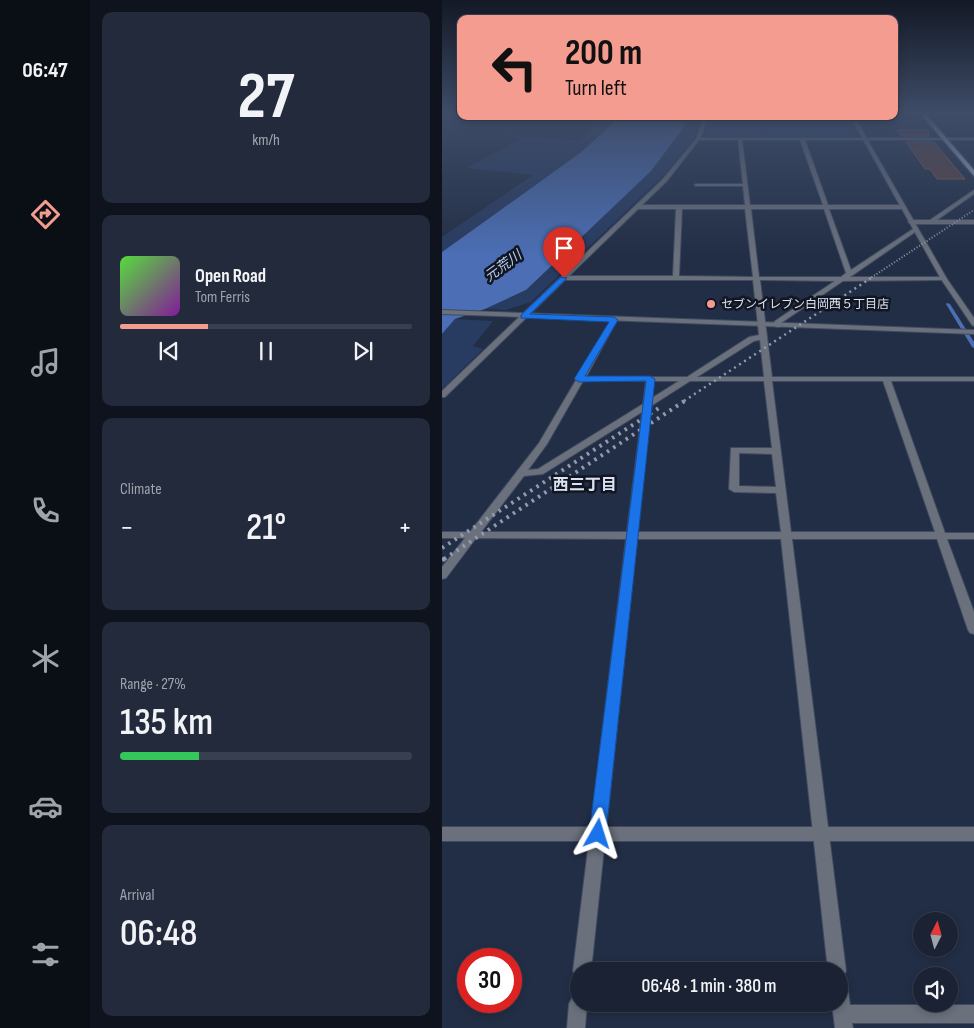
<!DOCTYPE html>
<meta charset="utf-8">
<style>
body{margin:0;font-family:"Sofia Sans Condensed","Noto Sans JP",sans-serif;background:#232a3c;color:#f1f3f6;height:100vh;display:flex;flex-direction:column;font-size:19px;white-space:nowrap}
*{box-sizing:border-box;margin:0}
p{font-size:16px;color:#9fa4ac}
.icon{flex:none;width:28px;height:28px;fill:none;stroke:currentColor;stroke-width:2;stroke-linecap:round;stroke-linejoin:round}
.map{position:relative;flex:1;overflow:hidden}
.drawer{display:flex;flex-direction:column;gap:12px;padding:12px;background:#0e131d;width:352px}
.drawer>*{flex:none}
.top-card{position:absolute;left:15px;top:15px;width:441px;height:105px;border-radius:10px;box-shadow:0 2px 8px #0003,0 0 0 1px #383f4f;background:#f59c91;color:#111;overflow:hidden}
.needle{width:32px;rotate:6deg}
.buttons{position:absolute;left:471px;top:912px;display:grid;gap:10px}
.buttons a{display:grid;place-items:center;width:45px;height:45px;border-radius:50%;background:#1a2234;box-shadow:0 2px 8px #0003,0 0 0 1px #383f4f;font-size:25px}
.speed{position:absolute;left:15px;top:948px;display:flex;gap:10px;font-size:25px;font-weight:700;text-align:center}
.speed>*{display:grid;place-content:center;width:65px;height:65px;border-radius:50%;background:#1a2234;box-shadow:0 2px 8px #0003,0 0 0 1px #383f4f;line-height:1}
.speed .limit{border:8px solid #d22;background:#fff;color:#111}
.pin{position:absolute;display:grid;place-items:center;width:42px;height:42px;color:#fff;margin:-51px -21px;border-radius:50% 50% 50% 0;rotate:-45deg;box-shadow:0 0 5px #0007}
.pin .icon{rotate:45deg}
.me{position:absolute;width:55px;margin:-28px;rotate:6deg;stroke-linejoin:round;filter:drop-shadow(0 0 4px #0008)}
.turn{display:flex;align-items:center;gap:18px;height:105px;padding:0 25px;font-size:22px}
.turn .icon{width:65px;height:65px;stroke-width:2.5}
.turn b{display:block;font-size:35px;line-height:42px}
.big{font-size:38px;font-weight:600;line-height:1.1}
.drawer .widget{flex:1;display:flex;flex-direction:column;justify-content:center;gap:8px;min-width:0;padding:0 18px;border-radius:10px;background:#232a3c}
.drawer .dial{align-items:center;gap:0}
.dial b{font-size:65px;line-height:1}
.song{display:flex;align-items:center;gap:15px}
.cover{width:60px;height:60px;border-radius:8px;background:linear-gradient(135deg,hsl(110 70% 55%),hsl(290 70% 35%))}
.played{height:5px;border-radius:2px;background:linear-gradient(90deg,#f59c91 30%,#383f4f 30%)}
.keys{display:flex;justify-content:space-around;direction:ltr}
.heat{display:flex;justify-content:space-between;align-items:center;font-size:28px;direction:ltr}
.charge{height:8px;border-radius:4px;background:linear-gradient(90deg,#34c759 27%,#383f4f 0)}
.trip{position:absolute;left:128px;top:962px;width:278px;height:50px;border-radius:25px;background:#1a2234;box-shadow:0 2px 8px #0003,0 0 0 1px #383f4f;font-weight:600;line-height:50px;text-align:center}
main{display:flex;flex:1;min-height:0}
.tab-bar{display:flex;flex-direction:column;width:90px;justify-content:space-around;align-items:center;background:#0a0e15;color:#9fa4ac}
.tab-bar .icon{width:35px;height:35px}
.tab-bar .current{color:#f59c91}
.tab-bar b{font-size:22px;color:#f1f3f6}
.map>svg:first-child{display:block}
.green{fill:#283b61}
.water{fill:#4b6eb4}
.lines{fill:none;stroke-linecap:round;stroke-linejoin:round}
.stream{fill:#4b6eb4;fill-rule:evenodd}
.building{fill:#60413c;stroke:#7e5d58}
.minor-casing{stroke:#404b61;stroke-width:2}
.tertiary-casing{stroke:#404b61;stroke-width:2}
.primary-casing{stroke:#404b61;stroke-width:3}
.minor{fill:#6a707c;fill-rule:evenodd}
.tertiary{fill:#6a707c;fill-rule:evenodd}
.primary{fill:#a5b2cb;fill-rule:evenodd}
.rail-far3{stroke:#919bad;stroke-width:2;stroke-dasharray:1 2;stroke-linecap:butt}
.rail-far2{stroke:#919bad;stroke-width:2.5;stroke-dasharray:2 4;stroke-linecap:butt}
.rail-far1{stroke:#919bad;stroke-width:4;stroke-dasharray:2.5 5;stroke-linecap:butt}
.rail{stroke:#919bad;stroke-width:4.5;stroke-dasharray:3 6;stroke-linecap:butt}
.route{fill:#1a73e8;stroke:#114b97}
.poi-dot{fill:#f59c91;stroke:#111621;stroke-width:2}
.labels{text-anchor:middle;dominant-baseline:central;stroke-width:5;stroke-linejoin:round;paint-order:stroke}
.far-poi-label{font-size:12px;fill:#dbe3f2;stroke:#111621;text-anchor:start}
.far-water-label{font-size:14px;font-style:italic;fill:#b9cdf4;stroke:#111621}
.neighbourhood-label{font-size:16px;font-weight:bold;fill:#dbe3f2;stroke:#111621}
</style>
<main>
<nav class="tab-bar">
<b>06:47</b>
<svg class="icon current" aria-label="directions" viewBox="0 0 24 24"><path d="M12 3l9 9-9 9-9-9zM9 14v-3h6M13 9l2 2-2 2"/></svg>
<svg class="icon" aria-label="music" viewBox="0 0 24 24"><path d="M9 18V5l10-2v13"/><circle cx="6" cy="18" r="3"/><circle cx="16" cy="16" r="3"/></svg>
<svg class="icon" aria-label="phone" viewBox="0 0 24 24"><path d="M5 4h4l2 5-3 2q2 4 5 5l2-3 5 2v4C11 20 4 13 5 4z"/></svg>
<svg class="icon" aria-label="climate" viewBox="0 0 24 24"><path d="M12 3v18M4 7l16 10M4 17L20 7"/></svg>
<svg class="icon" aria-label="car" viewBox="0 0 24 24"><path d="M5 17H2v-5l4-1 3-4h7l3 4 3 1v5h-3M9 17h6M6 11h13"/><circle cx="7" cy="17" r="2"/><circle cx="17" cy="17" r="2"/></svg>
<svg class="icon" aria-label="filters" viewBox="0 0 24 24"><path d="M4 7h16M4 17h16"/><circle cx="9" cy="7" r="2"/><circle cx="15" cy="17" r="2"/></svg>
</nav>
<section class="drawer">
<div class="widget dial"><b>27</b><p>km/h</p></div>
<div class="widget">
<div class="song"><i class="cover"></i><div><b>Open Road</b><p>Tom Ferris</p></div></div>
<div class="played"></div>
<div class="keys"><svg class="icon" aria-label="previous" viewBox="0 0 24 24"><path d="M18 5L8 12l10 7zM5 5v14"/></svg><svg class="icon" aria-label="pause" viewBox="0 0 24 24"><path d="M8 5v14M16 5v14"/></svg><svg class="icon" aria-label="next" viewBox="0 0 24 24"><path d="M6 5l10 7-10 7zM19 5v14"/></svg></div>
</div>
<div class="widget"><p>Climate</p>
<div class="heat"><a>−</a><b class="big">21°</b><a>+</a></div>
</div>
<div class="widget"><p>Range · 27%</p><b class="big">135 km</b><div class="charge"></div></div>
<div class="widget"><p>Arrival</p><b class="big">06:48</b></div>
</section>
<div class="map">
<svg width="532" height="1028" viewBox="0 0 532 1028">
<rect width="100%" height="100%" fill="#222e45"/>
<g class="green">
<path d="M166,116H179L138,153L0,252V237L91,175L24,168L83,137L138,140Z"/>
<path d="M246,116H259L251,140L224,173L89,302L64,310L43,309L84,290L242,127Z"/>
<path d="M267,116H405L416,138H264L263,137Z"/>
<path d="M13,319L51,321L31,346L41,349L0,389V334Z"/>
</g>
<path class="water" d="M179,116H246L242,127L209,171L84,290L43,309L13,319L0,334V252L138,153Z"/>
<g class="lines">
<path class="stream" d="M505,303L508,304L532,342V348L530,347L504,304Z"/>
</g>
<g class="building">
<path d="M455,130H486L487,136H459Z"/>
<path d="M464,142H492L523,179H495L488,169H483Z"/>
</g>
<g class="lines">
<defs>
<g id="minor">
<path d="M262,116H266L259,138H532V140H363L386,205H461L464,207L461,209H387L409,270L471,229L476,230L408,277H502L504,278V280L401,281L339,323L338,327H335L331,325L333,321L393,281L318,280L330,377H532V381H449L503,533H532V539H505L532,612V634L528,633L526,630L495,539H350L404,971L401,977L405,983L408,1005H532V1023H410L411,1028H393L390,1004H396V971H386L339,539H195L149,971H136V978L134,977L131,971L184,539L34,538L4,578L0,579V567L23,538H0V532H28L97,443L170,319L175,320L144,377H245L307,337L317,335L311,280H123L3,397H0V391L221,179L254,139ZM257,140H296L301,184H254L252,185L254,186H301L303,205H200L225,181ZM300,140H358L381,205H308ZM196,209H234L231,276H127ZM240,209H303L311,277L237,276ZM309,209H382L404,273L399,277H317ZM318,340L322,377H255L312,341ZM141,381H204L201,404L96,469L86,470L105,444ZM212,381H237L210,398ZM248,381H322L330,448H289L287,489L292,492L334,493L339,532H196L209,406ZM330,381H441L493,532H349ZM200,412L185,532H39L82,476L101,474ZM297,453L330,454L334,487L297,486Z"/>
<path d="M532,190V194L495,220H532V224H469L466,222L469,220H488Z"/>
<path d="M136,995V1004H145L143,1028H125L127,1004L130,998Z"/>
</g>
<g id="tertiary">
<path d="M408,116H412L505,279L532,318V326L530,325L499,279Z"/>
<path d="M0,310L532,330V334L0,314Z"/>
<rect x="0" y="827" width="532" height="14"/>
</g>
<path id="primary" d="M477,112H482L532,170V176Z"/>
</defs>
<use href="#minor" class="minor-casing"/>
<use href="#tertiary" class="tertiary-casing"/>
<use href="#primary" class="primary-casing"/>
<use href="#minor" class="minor"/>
<use href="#tertiary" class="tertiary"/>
<use href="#primary" class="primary"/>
<path class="rail-far3" d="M427,279L532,210"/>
<path class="rail-far2" d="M242,401L429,278"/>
<g class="rail-far1">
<path d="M0,548L220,406"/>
<path d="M2,559L244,400"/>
</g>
<path class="rail" d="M0,560L4,558"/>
</g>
<linearGradient id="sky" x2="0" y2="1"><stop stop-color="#131926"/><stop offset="0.44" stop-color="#3e4c68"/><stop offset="1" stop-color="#3e4c68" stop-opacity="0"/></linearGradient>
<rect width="532" height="256" fill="url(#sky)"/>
<path class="route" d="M119,277L125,278L88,314L172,317L176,320L143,376H208L213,379L164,834L162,840L156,842L150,840L147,834L204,381L137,382L132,379L167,322L79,318V315Z"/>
<circle class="poi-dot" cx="269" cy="304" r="5"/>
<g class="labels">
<g class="far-poi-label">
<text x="279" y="304">セブンイレブン白岡西５丁目店</text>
</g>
<g class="far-water-label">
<text transform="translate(61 266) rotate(-36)">元荒川</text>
</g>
<g class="neighbourhood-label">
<text x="143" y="485">西三丁目</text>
</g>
</g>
</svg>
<div class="buttons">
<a><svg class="needle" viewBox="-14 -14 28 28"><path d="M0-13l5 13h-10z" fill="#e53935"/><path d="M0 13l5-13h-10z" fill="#9fa4ac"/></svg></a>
<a><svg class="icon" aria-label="sound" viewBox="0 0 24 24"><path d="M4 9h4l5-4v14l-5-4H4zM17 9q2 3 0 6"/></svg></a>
</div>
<div class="speed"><div class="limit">30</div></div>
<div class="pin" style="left:122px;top:278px;background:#d93025"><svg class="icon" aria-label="arrive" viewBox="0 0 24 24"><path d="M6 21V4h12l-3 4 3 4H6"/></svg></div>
<svg class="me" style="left:156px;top:834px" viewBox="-20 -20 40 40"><path d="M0-17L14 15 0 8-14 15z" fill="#1a73e8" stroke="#fff" stroke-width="4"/></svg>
<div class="trip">06:48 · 1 min · 380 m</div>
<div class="top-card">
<div class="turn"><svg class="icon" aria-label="left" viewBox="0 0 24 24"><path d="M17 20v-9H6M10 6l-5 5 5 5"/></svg><div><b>200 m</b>Turn left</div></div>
</div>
</div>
</main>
